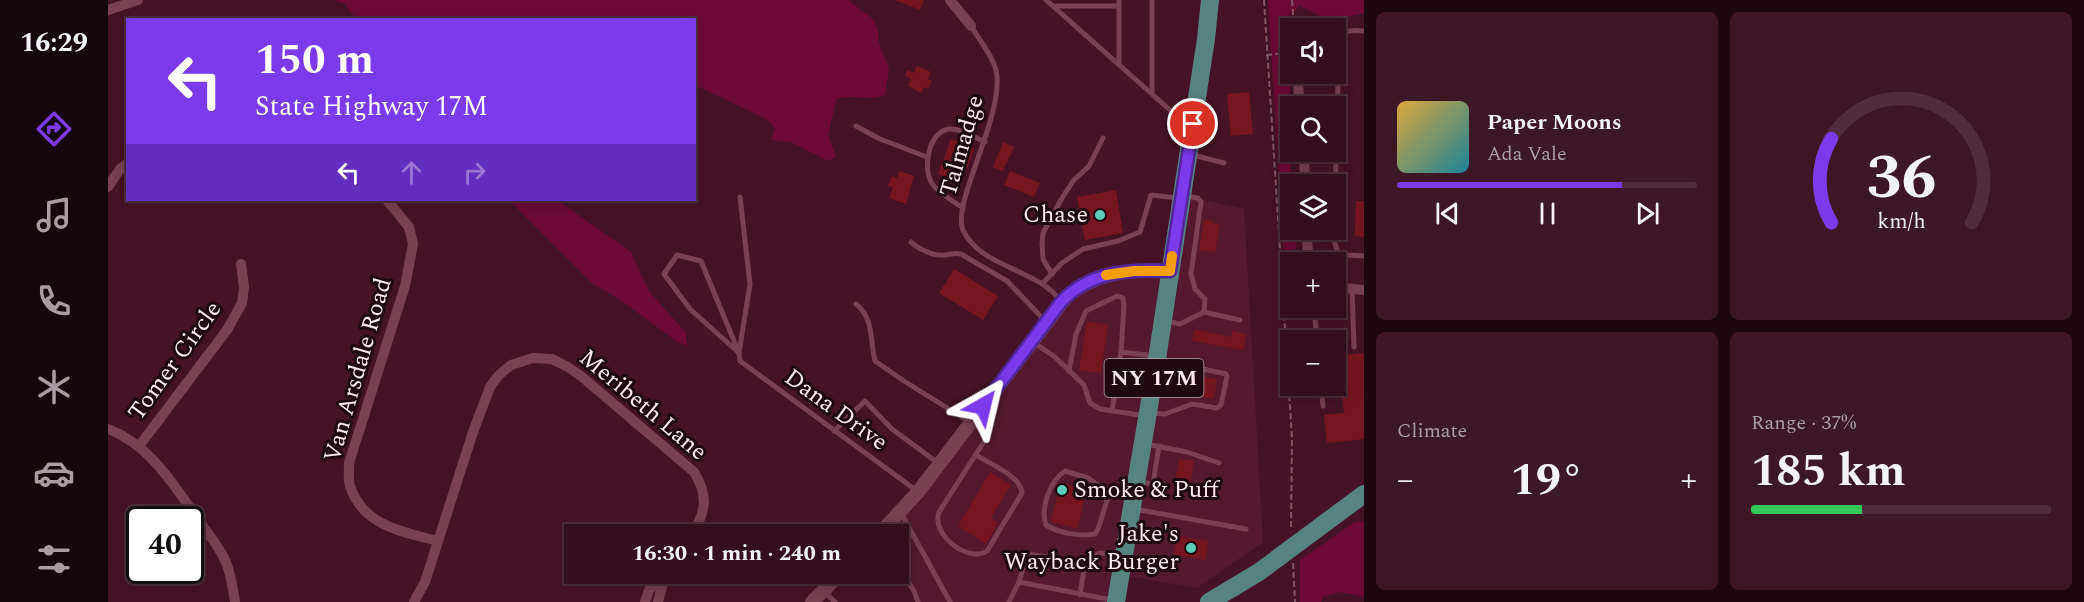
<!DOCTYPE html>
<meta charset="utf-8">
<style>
body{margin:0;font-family:Spectral,serif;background:#3c1725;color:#f1f3f6;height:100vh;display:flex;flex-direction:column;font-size:22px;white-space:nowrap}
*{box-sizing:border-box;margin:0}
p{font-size:20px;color:#a99ca3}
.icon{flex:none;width:33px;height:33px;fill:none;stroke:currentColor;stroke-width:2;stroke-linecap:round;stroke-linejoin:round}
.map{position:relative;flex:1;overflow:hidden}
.details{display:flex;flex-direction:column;gap:12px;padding:12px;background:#1d080f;width:720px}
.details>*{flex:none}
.guide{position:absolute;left:18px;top:18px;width:570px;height:183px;border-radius:0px;box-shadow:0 3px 15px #0003,0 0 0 2px #4e2e3b;background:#7c3aed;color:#fff;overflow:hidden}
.tools{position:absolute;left:1172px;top:18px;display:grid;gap:12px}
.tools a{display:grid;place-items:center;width:66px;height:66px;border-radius:0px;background:#340e1c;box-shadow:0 3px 15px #0003,0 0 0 2px #4e2e3b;font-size:30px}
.speed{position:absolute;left:18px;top:506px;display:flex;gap:12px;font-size:30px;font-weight:700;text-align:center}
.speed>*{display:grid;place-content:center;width:78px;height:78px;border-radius:50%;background:#340e1c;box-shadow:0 3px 15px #0003,0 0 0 2px #4e2e3b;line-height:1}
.speed .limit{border:3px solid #111;border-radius:9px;background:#fff;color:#111}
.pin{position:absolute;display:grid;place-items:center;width:51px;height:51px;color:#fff;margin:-26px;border:3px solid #fff;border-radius:50%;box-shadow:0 2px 6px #0007}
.me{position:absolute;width:66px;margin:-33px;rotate:37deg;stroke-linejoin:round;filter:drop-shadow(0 0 4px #0008)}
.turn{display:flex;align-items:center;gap:21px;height:126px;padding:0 30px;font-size:27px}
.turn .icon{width:78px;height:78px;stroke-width:2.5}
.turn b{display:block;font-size:42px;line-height:51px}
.lanes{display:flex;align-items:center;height:57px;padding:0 30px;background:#0003;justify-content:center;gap:30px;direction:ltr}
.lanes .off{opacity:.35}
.big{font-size:45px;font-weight:700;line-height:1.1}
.details .widget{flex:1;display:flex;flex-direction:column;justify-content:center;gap:9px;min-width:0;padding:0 21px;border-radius:9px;background:#3c1725}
.details .dial{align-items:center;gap:0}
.dial svg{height:156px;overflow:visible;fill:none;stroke:#4e2e3b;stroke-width:7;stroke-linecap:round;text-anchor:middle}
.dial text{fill:#f1f3f6;stroke:none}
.song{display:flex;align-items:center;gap:18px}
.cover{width:72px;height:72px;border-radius:9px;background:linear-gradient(135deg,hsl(40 70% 55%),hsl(190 70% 35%))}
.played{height:6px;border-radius:3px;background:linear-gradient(90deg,#7c3aed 75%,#4e2e3b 75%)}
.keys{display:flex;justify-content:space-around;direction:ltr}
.heat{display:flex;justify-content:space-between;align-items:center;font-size:33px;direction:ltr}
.charge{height:9px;border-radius:4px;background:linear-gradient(90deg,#34c759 37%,#4e2e3b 0)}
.details .tiles{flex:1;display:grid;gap:12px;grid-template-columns:repeat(2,1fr)}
.trip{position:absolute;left:456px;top:524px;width:345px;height:60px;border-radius:0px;background:#340e1c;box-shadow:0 3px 15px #0003,0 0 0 2px #4e2e3b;font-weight:700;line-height:60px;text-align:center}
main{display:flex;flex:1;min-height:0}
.menu{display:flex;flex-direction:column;width:108px;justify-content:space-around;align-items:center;background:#15060b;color:#a99ca3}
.menu .icon{width:42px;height:42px}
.menu .selected{color:#7c3aed}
.menu b{font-size:27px;color:#f1f3f6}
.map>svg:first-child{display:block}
.built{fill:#54192e}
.green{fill:#6c0a35}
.building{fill:#75151f}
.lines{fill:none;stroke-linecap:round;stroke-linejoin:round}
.path{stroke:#815766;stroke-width:2;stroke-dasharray:6 3;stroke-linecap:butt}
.service{stroke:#7a4152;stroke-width:5}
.minor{stroke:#7a4152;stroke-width:10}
.tertiary{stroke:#7a4152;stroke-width:14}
.primary{stroke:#558480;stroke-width:18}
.route-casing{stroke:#51269a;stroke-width:15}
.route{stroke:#7c3aed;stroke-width:10}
.slow{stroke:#f59e0b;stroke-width:10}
.poi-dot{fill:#5bcebc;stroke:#1f0910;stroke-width:2}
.labels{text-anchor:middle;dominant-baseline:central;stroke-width:6;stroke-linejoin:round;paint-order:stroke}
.shield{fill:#1f0910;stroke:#bca6ac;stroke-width:1.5}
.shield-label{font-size:22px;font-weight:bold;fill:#ffeaef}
.street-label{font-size:24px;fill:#ffeaef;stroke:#1f0910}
.poi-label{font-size:24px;fill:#ffeaef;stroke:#1f0910;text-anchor:end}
</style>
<main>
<nav class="menu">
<b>16:29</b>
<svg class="icon selected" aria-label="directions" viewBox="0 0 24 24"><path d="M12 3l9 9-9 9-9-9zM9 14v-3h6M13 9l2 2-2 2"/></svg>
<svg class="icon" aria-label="music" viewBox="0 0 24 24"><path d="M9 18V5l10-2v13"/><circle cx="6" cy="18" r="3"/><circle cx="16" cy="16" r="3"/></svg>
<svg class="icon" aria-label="phone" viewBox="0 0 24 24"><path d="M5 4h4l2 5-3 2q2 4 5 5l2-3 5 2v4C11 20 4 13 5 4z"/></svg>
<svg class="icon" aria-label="climate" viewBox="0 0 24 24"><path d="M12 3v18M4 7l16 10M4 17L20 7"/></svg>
<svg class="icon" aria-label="car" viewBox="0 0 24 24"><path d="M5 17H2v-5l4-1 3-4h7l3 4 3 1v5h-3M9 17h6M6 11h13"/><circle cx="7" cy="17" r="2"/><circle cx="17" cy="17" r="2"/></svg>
<svg class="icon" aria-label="filters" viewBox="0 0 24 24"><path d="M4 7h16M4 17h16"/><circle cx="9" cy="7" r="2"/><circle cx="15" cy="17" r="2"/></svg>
</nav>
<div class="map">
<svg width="1256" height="602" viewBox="0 0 1256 602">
<rect width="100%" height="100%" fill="#461326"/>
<path class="built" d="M1074,195L1136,209L1155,542L1089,588L1014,575L1009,602H808L791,569L790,534H771L978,283L1062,271Z"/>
<g class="green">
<path d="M226,0H740L765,19L770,31L771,44L781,69L777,95C762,101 745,95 729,98L720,135L728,157L720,161L683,142L663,140L667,129L660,120L587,85L586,20L248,19L237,4Z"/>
<path d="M1160,0H1256V13L1222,21L1192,6L1175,22L1182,89V160L1184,184H1182V230H1188L1189,241L1185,255L1176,250Z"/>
<path d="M401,200H449L523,252L540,290L578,333L579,346L568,341L514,301L484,283Z"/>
<path d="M1256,521V597L1233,592L1214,597L1213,602H1192V560L1247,522Z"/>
</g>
<g class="building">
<path d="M787,0H816L812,10Z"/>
<path d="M809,66L823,72L820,79L824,81L820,89L816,87L813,93L800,86L803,79L797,75L800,70L806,73Z"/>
<path d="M1141,92L1145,134L1123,136L1119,94Z"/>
<path d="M843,139L866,148L859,169L846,165L840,178L830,174Z"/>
<path d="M895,142L906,147L895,171L885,167Z"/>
<path d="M791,171L806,176L798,204L781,198L785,187L780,186L784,176L789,178Z"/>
<path d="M902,171L932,183L926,197L896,185Z"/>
<path d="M1008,190L1015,233L977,240L969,197Z"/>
<path d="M1248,201H1256V237L1247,236Z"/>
<path d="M1096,219L1105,221V223L1112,224L1107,252L1091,250Z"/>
<path d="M846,269L890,296L875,320L831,293Z"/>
<path d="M979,321L1000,325L993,373L971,370Z"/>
<path d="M1086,329L1123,337L1124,331L1138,334L1135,350L1084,341Z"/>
<path d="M1256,353V439L1219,443L1216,415L1236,413L1231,355Z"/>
<path d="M1070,372L1109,379L1106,399L1066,392Z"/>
<path d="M1071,459L1086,461L1081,491L1066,489Z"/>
<path d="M882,472L903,485L883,518L890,523L878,544L850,526Z"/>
<path d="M952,483L978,489L970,529L943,522Z"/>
<path d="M1069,536L1100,541L1098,560L1066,555Z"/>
</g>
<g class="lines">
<g class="path">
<path d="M1156,0L1184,438L1183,530"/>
<path d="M1184,0L1186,28"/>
<path d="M1158,55L1182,53"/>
<path d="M1174,279H1182"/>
<path d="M1185,563L1187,602"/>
</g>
<g class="service">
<path d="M938,0L1063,111L1083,123"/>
<path d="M945,6H1011"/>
<path d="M863,26C871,40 884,54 888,70C898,113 843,203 855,230C872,268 932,269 953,302"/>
<path d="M1011,64V0"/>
<path d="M1044,93V0"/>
<path d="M748,126L772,139L819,157"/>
<path d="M1085,155L1116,163"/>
<path d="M1078,196L1090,198L1093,202L1083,274L1087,289L1097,299L1096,312"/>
<path d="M632,197L642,284L631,353L632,361L809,491"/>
<path d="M1227,203L1231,43C1235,29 1244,30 1256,31"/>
<path d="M855,208C845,201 832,194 825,185C813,169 821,131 841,129C853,128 866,137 877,142"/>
<path d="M1226,230V241L1230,252L1239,255L1256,256"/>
<path d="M803,242C809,248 823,255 832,255C840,256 845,252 853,254L899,281L938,322"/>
<path d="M569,255L593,261L631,353L582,309L556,274Z"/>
<path d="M944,274L935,259L934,244L935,233L954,198L965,181L981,166L995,138"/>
<path d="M934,284L954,263L975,249L1010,241L1032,232L1043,195L1070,198"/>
<path d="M1244,289L1246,347"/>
<path d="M748,304C766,318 762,341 767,361L796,381L876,431L877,440L831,512C823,535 860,563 879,551L914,493C913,476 882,464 868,455"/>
<path d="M1206,308L1209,340"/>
<path d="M1059,321L1072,324L1096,312L1132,320"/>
<path d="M925,342L947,357L976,385L982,403L992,409L1038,416"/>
<path d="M961,371L968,334L978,311L1009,296L1015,298L1016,305L1013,352"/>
<path d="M1213,386L1215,406"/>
<path d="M1004,411L1013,352L1047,356"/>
<path d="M1042,413L1057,414L1084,404L1109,408L1113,405L1119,376L1118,374L1053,360"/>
<path d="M726,431L757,401L784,429L830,463"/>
<path d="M1037,444L1079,452L1111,463"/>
<path d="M1031,482L1045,484L1051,446"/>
<path d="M1002,493C995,507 995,522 987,534C972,537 951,533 938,525C932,508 942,481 957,471L980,478L1002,493L1021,497"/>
<path d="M1026,509L1138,529"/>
<path d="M793,513L842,602"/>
<path d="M977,563L991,553L1014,554"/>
<path d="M790,566L806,591L810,602"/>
<path d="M715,590L727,602"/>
<path d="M972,595L977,563L919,554L911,582L1004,600"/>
<path d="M901,602L911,582"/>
</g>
<g class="minor">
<path d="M842,0L863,26"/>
<path d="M0,10L30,0"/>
<path d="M1189,74L1192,106"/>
<path d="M1196,152L1197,184"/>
<path d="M0,187L12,169L20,163"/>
<path d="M279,200L301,227L305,244L297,286L241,463C241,470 240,480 242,486C255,526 295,532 330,541"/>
<path d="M1199,230L1200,262"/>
<path d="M1227,287L1256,290"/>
<path d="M0,429C42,445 64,483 90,519C99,533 111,546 118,562C123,575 125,588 127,602"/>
<path d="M31,446L119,330L134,303L136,287L133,264"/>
<path d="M306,602L317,582L365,432L382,387L391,375L403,365L425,358L444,359L460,367L473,376L586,472C600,495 599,510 584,534"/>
<path d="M537,602L541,590L559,573"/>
<path d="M550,602L557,576"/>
</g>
<g class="tertiary">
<path d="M771,534L810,492L959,296C990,272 1024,269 1062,271"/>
<path d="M704,602L733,573"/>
</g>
<g class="primary">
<path d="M1008,602L1049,359L1098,39L1102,0"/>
<path d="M1101,602L1151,572L1256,494"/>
</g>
</g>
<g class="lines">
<defs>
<path id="route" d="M875,406L953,302C982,271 1022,269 1062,271L1085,124"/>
</defs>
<use href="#route" class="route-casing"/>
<use href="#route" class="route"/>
<path class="slow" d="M998,275L1026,271H1062L1064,256"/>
</g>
<g class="poi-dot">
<circle cx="992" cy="215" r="6"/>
<circle cx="954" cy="490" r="6"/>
<circle cx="1083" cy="548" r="6"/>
</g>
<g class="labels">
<rect class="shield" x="996.5" y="359" width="99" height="38" rx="4.5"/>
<g class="shield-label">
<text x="1046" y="378">NY 17M</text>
</g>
<g class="street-label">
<text transform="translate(854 146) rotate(-74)">Talmadge</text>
<text transform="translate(67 361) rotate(-54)">Tomer Circle</text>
<text transform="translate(250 370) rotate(-74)">Van Arsdale Road</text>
<text transform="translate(535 405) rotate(40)">Meribeth Lane</text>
<text transform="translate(728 410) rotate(36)">Dana Drive</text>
</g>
<g class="poi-label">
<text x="980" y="215">Chase</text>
<text x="966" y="490" text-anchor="start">Smoke &amp; Puff</text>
<text x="1071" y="534">Jake's<tspan x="1071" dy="28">Wayback Burger</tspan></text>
</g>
</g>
</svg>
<div class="tools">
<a><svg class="icon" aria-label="sound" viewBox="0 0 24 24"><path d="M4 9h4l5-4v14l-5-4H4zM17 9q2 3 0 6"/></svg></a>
<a><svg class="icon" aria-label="search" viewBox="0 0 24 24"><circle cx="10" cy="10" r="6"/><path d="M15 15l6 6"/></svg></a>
<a><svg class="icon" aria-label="layers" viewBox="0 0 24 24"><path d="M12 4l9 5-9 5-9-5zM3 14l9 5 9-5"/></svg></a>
<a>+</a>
<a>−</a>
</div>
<div class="speed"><div class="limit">40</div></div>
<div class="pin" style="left:1085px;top:124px;background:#d93025"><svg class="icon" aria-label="arrive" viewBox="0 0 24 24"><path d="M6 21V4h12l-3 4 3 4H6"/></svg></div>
<svg class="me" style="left:875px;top:406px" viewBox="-20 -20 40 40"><path d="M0-17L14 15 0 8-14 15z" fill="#7c3aed" stroke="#fff" stroke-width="4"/></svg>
<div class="trip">16:30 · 1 min · 240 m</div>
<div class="guide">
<div class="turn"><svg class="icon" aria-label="left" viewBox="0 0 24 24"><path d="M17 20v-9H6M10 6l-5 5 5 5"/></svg><div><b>150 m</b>State Highway 17M</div></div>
<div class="lanes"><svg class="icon" aria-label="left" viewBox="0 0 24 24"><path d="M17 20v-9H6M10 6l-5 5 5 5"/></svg><svg class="icon off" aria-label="ahead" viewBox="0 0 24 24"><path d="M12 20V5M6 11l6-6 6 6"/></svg><svg class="icon off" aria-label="right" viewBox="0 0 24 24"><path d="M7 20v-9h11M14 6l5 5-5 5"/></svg></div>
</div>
</div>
<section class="details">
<div class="tiles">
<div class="widget">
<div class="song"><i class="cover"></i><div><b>Paper Moons</b><p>Ada Vale</p></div></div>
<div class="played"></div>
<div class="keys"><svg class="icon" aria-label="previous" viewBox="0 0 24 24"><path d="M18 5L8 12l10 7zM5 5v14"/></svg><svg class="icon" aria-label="pause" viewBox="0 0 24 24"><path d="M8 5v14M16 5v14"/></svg><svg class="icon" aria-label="next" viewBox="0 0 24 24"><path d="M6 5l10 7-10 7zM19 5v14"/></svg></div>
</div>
<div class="widget dial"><svg viewBox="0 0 100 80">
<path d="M14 69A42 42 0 1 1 86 69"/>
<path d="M14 69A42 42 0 0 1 14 26" stroke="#7c3aed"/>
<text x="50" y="56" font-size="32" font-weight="700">36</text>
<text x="50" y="72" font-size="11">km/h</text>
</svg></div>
<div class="widget"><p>Climate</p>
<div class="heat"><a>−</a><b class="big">19°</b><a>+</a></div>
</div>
<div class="widget"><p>Range · 37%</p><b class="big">185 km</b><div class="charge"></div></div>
</div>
</section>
</main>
